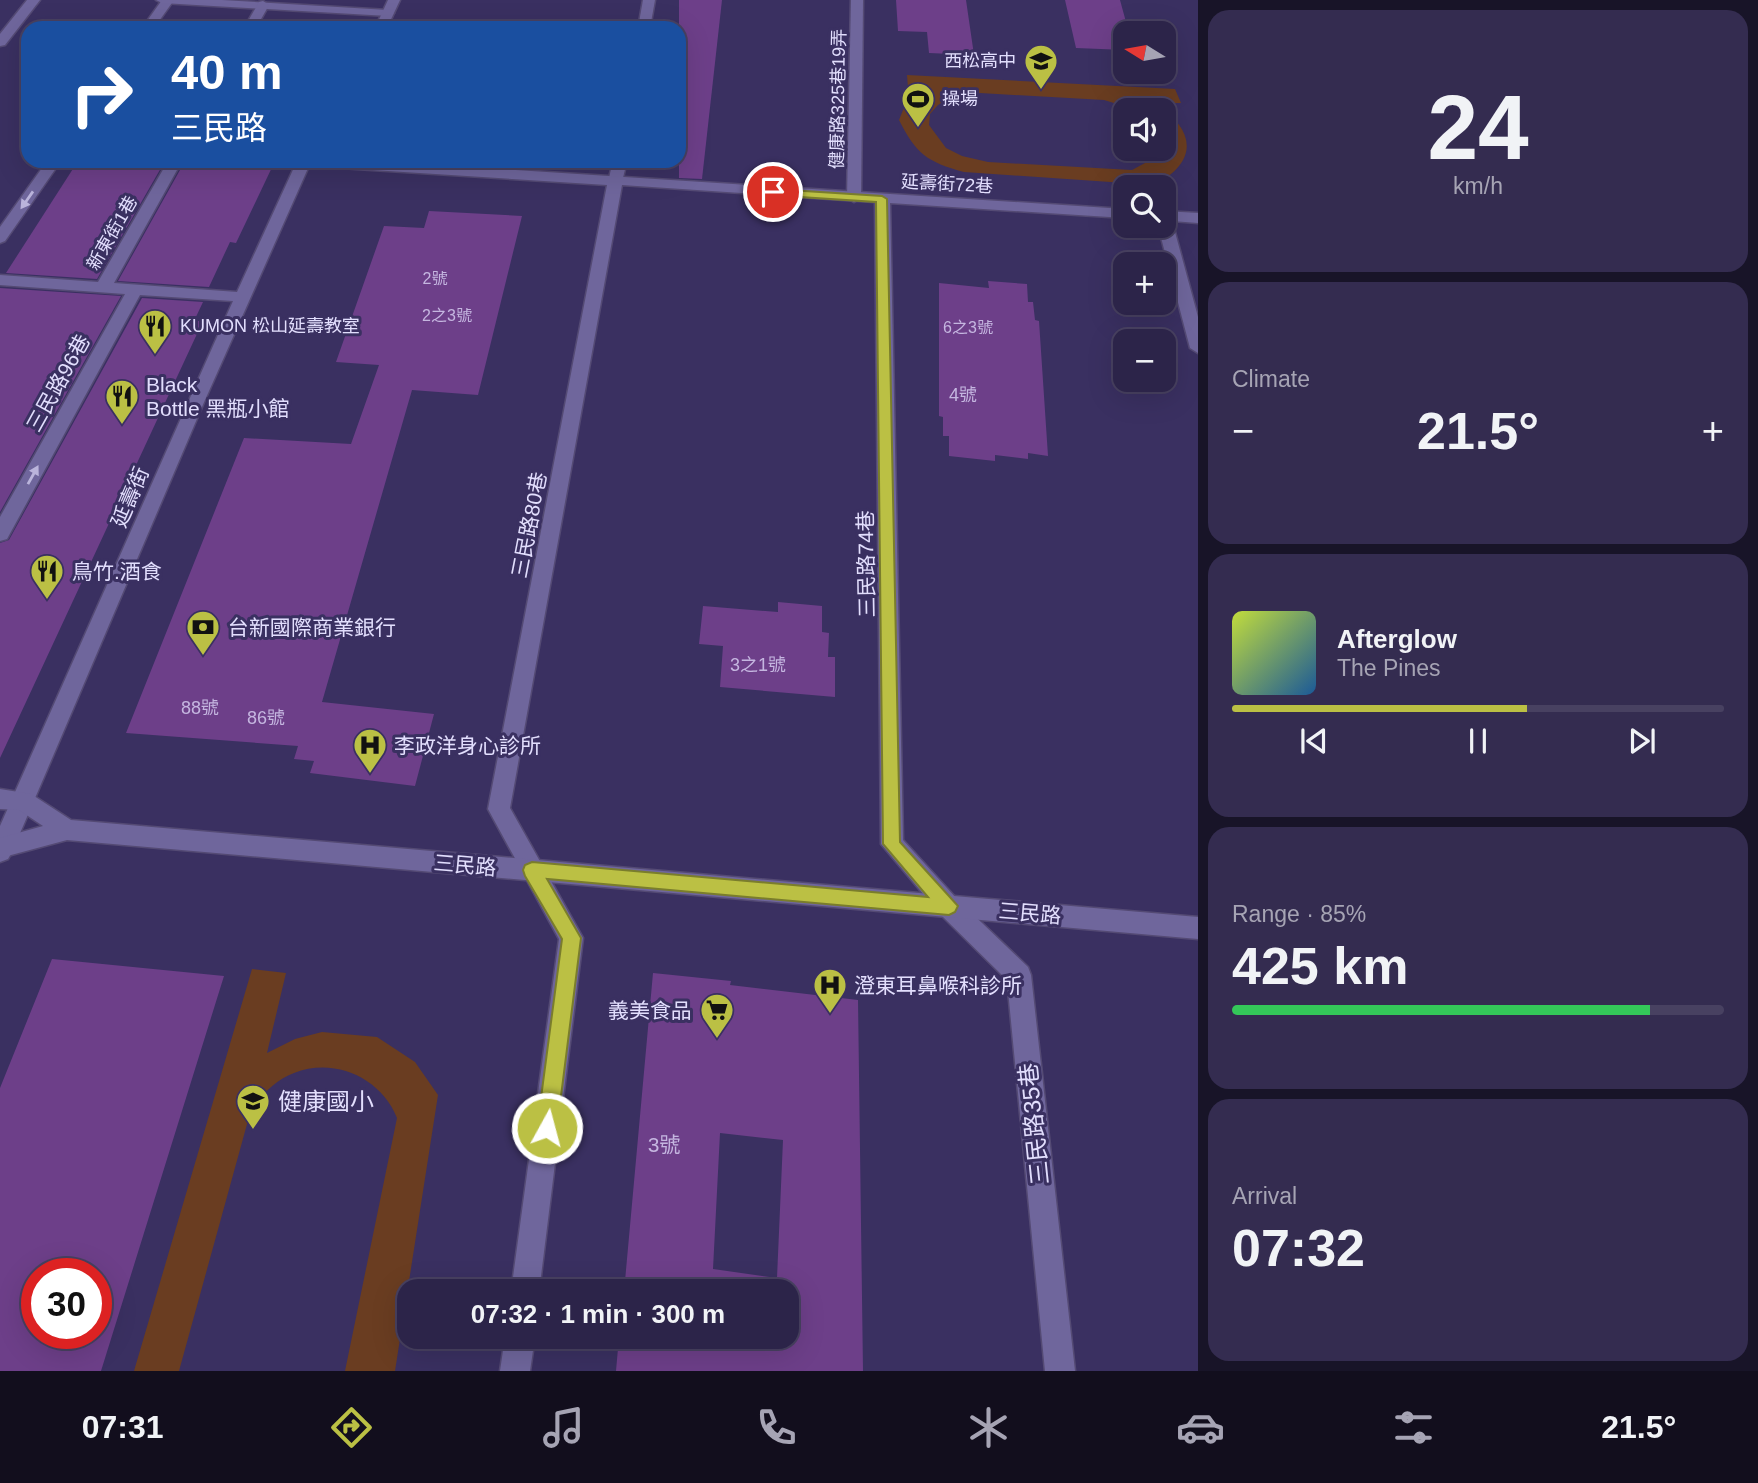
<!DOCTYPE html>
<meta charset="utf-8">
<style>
body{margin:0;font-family:Helvetica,"Noto Sans TC",sans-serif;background:#342c50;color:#f1f3f6;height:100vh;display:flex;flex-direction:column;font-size:26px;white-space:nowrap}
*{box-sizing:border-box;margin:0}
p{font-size:23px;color:#a6a4b4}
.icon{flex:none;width:38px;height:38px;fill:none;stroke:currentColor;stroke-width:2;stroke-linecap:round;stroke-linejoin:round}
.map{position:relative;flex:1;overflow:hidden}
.drawer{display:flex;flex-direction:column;gap:10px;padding:10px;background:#181428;width:560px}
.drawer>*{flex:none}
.hud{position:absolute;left:21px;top:21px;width:665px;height:147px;border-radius:21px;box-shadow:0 7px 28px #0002,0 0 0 2px #484161;background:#1a4fa0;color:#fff;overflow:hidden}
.needle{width:46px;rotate:281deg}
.fabs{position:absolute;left:1113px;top:21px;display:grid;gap:14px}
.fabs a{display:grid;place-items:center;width:63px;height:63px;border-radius:14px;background:#2c2449;box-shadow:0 7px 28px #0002,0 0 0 2px #484161;font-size:35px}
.speed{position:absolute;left:21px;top:1258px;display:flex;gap:14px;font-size:35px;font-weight:700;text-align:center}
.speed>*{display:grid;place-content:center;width:91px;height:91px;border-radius:50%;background:#2c2449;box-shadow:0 7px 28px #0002,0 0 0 2px #484161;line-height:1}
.speed .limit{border:10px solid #d22;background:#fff;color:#111}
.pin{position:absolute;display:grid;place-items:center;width:60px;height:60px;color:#fff;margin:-30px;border:4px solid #fff;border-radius:50%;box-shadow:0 2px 7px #0007}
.me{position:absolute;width:77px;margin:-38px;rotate:7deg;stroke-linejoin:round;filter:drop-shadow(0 0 5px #0008)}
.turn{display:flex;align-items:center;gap:24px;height:147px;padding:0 35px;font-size:32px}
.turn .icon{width:91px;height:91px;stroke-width:2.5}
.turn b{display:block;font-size:49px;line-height:60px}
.big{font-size:52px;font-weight:800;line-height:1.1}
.drawer .card{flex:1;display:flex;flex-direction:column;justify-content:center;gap:10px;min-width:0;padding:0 24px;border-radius:21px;background:#342c50}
.drawer .dial{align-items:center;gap:0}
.dial b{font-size:91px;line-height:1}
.song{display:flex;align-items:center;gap:21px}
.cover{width:84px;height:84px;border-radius:10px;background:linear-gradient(135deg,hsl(70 70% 55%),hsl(210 70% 35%))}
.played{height:7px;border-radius:4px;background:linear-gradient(90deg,#bbc044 60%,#484161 60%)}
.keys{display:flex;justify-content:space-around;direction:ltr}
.heat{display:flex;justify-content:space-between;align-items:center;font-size:38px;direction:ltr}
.charge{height:10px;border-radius:5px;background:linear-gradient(90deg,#34c759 85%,#484161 0)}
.trip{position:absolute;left:397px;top:1279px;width:402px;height:70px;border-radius:21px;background:#2c2449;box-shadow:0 7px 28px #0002,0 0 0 2px #484161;font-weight:800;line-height:70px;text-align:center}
.dock{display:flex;height:112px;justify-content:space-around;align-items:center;background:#120e1d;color:#a6a4b4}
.dock .icon{width:49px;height:49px}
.dock .on{color:#bbc044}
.dock b{font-size:32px;color:#f1f3f6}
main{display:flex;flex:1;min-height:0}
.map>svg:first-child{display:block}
.green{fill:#6a3d21;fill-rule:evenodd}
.building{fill:#6d3f89;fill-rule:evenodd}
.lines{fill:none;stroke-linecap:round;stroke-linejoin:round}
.service-casing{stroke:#544a74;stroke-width:3}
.minor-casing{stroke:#544a74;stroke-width:3}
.tertiary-casing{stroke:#544a74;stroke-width:3}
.service{fill:#6f669c;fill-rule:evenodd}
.minor{fill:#6f669c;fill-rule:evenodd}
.tertiary{fill:#6f669c;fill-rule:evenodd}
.oneway{fill:#bab4db}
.route{fill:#bbc044;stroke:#7a7d2c;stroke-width:2}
.labels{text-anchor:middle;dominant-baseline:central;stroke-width:6;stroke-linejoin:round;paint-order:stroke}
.far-number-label{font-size:16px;fill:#c5b6e0}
.far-poi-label{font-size:18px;fill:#e2defd;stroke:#3a3061;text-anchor:start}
.far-street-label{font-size:18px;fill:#e2defd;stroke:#3a3061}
.number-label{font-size:18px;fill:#c5b6e0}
.street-label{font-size:21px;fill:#e2defd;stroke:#3a3061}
.poi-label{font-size:21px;fill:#e2defd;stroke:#3a3061;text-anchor:start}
.near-number-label{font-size:21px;fill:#c5b6e0}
.near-poi-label{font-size:24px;fill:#e2defd;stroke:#3a3061;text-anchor:start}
.near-street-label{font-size:24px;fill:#e2defd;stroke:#3a3061}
</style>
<main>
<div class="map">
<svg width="1198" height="1371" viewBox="0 0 1198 1371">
<rect width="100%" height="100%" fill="#3a3061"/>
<g class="green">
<path d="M907,75L1175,89L1181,103H1155C1197,131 1198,162 1154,185L964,172C927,162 916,154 899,120L905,105L925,90L908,88ZM980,93L1104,100L1137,110H1164V149H1160L1158,156L1132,170L988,162L962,156L946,148L929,125L930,114L938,105L950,98Z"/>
<path d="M252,969L286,973L267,1053L295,1039L322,1032L377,1037L415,1062L438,1095L395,1371H345L397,1118C381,1078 335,1057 294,1073C277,1079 264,1093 252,1106L179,1371H134Z"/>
</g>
<g class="building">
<path d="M679,0H722L702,179L679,178Z"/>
<path d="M896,0H966L974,55L929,53L927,32L898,31Z"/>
<path d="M1065,0H1120L1129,33H1125V50L1076,48Z"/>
<path d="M78,161H165L97,279L6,273Z"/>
<path d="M185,161H275L236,243L230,242L209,287L118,281Z"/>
<path d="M429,211L522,216L478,395L412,390L322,702L434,714L415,786L310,773L314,761L294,759L298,746L126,733L244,438L351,444L379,365L336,362L384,226L424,228Z"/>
<path d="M988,281L1027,284L1028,302H1033L1035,320L1039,321L1048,456L1028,453V459L995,455V461L949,456V436H943V417L939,416V283L989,288Z"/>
<path d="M0,288L121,296L0,512Z"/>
<path d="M142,298L203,302L194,321H203L0,758V543L9,540Z"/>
<path d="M778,602L822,606V632L829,633L828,657H835V697L720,687L723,646L699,644L703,606L778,612Z"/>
<path d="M52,959L224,976L101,1371H0V1088ZM37,1274H96V1334H37Z"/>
<path d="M653,973L731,981L730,985L858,1000L863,1371H616L619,1337H788V1292H624ZM720,1133L783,1140L777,1278L713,1269Z"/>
</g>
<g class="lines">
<defs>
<g id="service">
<path d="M156,0H222L388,10L394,13L388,16L162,3Z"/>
<path d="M643,0H655L650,28H638Z"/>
<path d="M851,0H863L861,198L854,202L847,198Z"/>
<path d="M613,161H627L622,182L615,186L608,182Z"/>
</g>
<g id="minor">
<path d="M27,0H40L5,45L0,46V34Z"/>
<path d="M162,0H174L154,28H142Z"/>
<path d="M388,0H400L387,28H375Z"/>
<path d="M263,1L269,5L256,28H244L259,2Z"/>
<path d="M47,161H61L5,241L0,243V227Z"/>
<path d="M168,161H182L114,283L237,292L297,161H374L1125,209V218L890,203L903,840L957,899L1028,967L1031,975L1075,1371H1045L1007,980L941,915L881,844L875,202L622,185L510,808L583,938L539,1292H511L559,939L488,809L607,185L309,166L205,400L12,852L8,859L0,862V826L233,301L140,295L7,539L0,541V517L125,294L0,285V275L98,282Z"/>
<path d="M1164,211L1198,213V223L1172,221L1198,317V353L1190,348L1158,226H1164Z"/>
<path d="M505,1337H535L530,1371H500Z"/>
</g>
<path id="tertiary" d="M0,789L31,794L71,820L1198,917V939L67,840L0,858V838L43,826L19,810L0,809Z"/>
</defs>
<use href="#service" class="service-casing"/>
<use href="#minor" class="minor-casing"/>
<use href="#tertiary" class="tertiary-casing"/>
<use href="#service" class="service"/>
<use href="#minor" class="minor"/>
<use href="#tertiary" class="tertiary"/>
</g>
<defs><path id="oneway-solid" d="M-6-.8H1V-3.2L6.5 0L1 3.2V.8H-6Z" transform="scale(1.75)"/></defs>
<g class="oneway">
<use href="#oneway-solid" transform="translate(27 200) rotate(125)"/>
<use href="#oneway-solid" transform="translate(33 475) rotate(-61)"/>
</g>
<path class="route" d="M773,189L882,196L887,199L900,842L958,906L955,912L949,915L547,879L581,938L557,1128L554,1136L547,1138L540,1136L537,1128L562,939L525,876L523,870L525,865L532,862L928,897L883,844L876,202L769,195V190Z"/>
<defs>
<symbol id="school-pin" viewBox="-11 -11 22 30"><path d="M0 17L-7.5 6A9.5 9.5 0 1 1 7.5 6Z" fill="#bbc044" stroke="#3a3061"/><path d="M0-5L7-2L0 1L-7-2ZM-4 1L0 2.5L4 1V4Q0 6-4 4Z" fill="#111"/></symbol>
<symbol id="stadium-pin" viewBox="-11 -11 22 30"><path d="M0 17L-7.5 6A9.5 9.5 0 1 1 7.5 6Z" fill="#bbc044" stroke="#3a3061"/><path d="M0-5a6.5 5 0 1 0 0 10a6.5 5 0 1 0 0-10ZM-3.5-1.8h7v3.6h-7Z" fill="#111"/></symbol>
<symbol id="restaurant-pin" viewBox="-11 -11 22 30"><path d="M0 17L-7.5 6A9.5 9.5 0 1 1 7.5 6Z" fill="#bbc044" stroke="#3a3061"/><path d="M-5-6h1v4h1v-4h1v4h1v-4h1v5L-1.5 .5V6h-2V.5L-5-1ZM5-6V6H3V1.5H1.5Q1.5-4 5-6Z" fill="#111"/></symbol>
<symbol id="bank-pin" viewBox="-11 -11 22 30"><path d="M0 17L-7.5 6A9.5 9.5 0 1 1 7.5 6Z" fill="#bbc044" stroke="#3a3061"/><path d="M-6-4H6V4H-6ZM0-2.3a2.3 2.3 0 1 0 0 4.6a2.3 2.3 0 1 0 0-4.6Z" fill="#111"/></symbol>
<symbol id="hospital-pin" viewBox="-11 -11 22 30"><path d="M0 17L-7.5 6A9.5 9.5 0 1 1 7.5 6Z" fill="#bbc044" stroke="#3a3061"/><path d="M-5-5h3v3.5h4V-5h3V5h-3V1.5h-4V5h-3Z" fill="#111"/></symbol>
<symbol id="supermarket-pin" viewBox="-11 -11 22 30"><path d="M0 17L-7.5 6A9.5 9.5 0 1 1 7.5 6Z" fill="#bbc044" stroke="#3a3061"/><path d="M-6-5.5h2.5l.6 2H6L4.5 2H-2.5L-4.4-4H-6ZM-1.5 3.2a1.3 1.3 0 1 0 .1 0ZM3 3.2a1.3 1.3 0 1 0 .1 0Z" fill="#111"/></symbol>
</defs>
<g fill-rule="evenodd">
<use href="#school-pin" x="1022" y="42" width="38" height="52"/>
<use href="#stadium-pin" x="899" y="80" width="38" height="52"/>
<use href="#restaurant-pin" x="136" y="307" width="38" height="52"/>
<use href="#restaurant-pin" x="103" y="377" width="38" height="52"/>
<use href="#restaurant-pin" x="28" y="552" width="38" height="52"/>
<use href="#bank-pin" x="184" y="608" width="38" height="52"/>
<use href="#hospital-pin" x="351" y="726" width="38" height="52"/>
<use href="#hospital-pin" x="811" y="966" width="38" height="52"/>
<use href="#supermarket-pin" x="698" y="991" width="38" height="52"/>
<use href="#school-pin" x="234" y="1082" width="38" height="52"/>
</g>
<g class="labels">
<g class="far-number-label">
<text x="435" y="278">2號</text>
<text x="447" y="315">2之3號</text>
<text x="968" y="327">6之3號</text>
</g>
<g class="far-poi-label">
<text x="1016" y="61" text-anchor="end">西松高中</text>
<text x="942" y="99">操場</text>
<text x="180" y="326">KUMON 松山延壽教室</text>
</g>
<g class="far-street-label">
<text transform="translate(838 99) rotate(-89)">健康路325巷19弄</text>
<text transform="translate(947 184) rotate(3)">延壽街72巷</text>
<text transform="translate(112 233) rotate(-60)">新東街1巷</text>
</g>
<g class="number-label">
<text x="963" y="395">4號</text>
<text x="758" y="665">3之1號</text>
<text x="200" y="708">88號</text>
<text x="266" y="718">86號</text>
</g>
<g class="street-label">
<text transform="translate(58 383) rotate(-61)">三民路96巷</text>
<text transform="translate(130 497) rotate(-67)">延壽街</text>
<text transform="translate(529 525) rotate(-79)">三民路80巷</text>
<text transform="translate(866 564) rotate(-91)">三民路74巷</text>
<text transform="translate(465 865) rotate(5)">三民路</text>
<text transform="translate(1030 913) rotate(5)">三民路</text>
</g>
<g class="poi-label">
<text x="146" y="384">Black<tspan x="146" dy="24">Bottle 黑瓶小館</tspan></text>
<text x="72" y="571">鳥竹.酒食</text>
<text x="228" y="627">台新國際商業銀行</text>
<text x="394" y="745">李政洋身心診所</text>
<text x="854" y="985">澄東耳鼻喉科診所</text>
<text x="692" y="1010" text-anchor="end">義美食品</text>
</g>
<g class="near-number-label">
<text x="664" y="1144">3號</text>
</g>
<g class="near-poi-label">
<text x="278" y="1101">健康國小</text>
</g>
<g class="near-street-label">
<text transform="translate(1034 1124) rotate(-96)">三民路35巷</text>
</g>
</g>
</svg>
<div class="fabs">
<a><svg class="needle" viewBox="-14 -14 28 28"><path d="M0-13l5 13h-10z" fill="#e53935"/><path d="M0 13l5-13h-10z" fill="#a6a4b4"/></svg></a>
<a><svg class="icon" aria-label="sound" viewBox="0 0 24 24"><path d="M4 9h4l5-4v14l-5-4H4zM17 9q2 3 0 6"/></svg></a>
<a><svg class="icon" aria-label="search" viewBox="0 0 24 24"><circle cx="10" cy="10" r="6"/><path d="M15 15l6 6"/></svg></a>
<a>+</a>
<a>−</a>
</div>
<div class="speed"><div class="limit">30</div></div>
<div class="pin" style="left:773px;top:192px;background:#d93025"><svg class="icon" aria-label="arrive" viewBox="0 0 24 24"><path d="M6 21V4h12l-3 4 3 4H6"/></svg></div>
<svg class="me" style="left:547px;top:1128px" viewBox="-20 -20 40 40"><circle r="17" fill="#bbc044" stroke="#fff" stroke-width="3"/><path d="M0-11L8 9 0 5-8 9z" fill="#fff"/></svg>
<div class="trip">07:32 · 1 min · 300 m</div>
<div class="hud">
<div class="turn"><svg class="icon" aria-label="right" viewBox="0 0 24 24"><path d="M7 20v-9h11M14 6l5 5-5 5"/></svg><div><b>40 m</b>三民路</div></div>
</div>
</div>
<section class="drawer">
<div class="card dial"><b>24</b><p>km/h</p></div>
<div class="card"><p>Climate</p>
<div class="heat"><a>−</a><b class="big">21.5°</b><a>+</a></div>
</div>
<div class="card">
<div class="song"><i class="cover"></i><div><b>Afterglow</b><p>The Pines</p></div></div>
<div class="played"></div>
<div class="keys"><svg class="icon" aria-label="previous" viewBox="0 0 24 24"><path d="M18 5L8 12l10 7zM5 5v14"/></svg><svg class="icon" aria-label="pause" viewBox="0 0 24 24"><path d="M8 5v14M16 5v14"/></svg><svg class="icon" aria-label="next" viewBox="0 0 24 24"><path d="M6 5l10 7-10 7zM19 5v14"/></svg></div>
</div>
<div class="card"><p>Range · 85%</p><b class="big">425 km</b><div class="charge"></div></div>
<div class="card"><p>Arrival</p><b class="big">07:32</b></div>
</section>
</main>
<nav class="dock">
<b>07:31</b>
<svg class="icon on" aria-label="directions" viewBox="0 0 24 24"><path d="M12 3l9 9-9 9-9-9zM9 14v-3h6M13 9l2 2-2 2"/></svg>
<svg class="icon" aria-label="music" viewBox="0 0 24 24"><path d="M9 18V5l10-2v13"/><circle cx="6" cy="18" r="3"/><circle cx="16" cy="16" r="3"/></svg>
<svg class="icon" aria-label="phone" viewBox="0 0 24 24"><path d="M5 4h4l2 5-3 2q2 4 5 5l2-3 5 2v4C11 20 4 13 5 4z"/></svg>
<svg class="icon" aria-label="climate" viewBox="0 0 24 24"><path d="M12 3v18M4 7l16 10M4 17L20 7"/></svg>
<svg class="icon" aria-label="car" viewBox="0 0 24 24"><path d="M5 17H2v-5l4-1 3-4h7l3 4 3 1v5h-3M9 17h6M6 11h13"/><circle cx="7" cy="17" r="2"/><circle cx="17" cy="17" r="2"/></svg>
<svg class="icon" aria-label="filters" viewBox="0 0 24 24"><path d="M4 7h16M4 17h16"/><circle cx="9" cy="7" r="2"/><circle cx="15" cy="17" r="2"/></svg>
<b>21.5°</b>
</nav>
